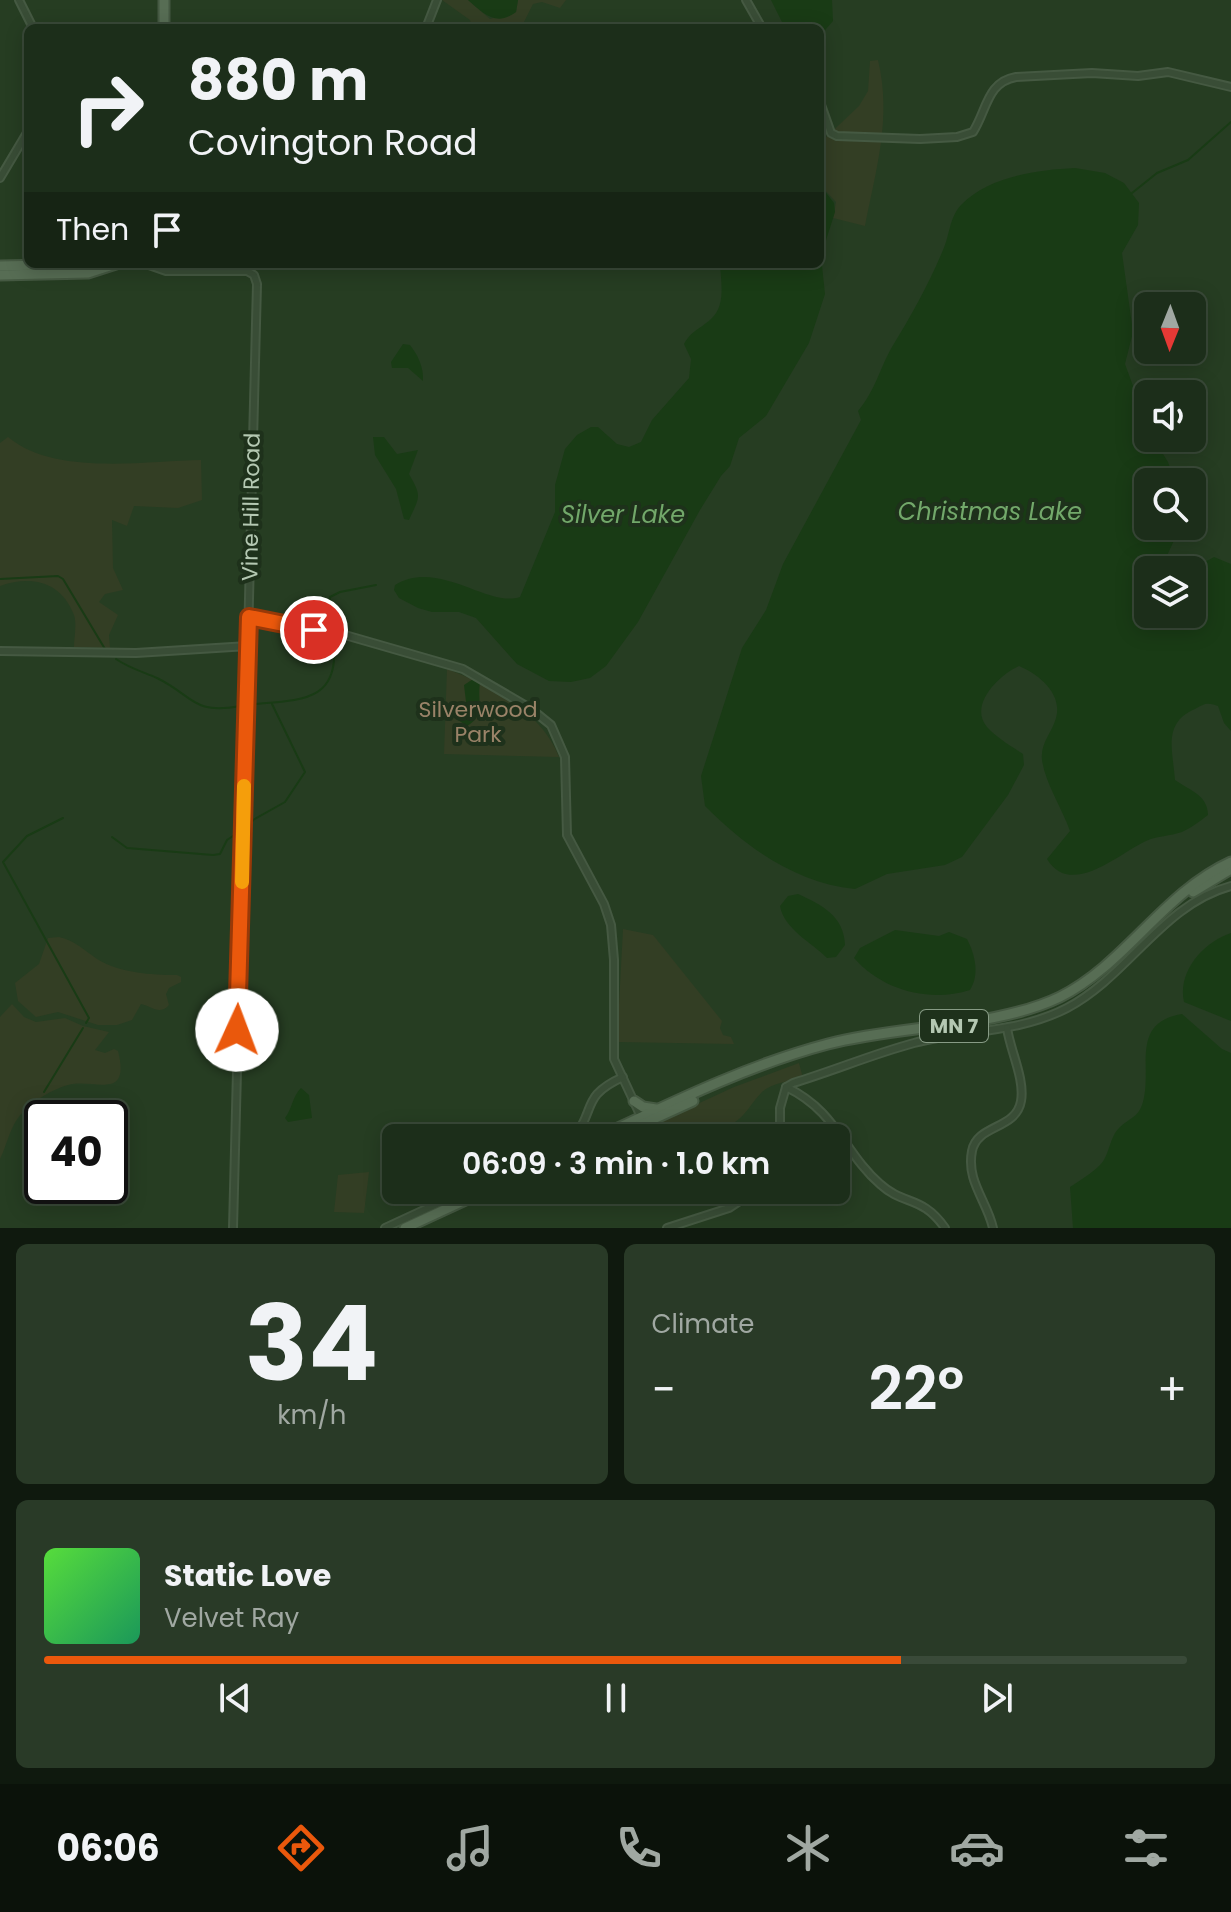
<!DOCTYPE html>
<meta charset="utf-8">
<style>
body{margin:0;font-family:Poppins,sans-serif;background:#293a27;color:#f1f3f6;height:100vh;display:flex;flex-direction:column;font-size:30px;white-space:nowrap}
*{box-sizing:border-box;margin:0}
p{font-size:26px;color:#a0a8a2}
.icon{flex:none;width:44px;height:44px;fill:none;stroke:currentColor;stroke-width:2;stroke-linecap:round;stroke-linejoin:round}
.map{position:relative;height:1228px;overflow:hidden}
.panel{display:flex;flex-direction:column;gap:16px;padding:16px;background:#0f190e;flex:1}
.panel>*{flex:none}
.top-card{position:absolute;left:24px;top:24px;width:800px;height:244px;border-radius:12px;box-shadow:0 4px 20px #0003,0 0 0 2px #3a4a39;background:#1c2e1a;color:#f1f3f6;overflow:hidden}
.needle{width:52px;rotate:181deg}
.controls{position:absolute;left:1134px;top:292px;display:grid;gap:16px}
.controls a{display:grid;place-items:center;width:72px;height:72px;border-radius:12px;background:#1c2e1a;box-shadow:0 4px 20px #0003,0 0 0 2px #3a4a39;font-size:40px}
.speed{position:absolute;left:24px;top:1100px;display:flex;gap:16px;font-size:40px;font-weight:700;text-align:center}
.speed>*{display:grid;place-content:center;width:104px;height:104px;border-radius:50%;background:#1c2e1a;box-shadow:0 4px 20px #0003,0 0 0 2px #3a4a39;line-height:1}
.speed .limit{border:4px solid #111;border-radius:12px;background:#fff;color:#111}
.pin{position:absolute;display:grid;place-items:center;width:68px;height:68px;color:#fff;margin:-34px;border:4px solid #fff;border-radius:50%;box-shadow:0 2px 8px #0007}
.me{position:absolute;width:88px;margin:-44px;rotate:2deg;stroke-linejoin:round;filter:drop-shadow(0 0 6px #0008)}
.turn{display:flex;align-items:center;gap:28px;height:168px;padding:0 32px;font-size:36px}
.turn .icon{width:104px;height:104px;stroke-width:2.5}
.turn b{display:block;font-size:56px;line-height:68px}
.then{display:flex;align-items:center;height:76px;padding:0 32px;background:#0003;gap:16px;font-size:30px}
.big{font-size:60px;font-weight:600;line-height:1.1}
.panel .tile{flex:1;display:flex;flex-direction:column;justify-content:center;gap:12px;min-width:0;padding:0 28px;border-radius:12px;background:#293a27}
.panel .dial{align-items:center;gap:0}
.dial b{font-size:104px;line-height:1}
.song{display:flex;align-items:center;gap:24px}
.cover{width:96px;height:96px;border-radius:12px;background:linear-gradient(135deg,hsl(110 70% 55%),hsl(150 70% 35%))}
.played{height:8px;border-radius:4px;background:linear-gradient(90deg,#ea580c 75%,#3a4a39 75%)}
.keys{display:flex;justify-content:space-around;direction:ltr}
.heat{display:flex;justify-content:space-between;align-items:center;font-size:44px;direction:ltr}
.panel .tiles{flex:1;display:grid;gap:16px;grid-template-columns:1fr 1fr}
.tile:last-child{grid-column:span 2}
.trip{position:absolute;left:382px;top:1124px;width:468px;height:80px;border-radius:12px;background:#1c2e1a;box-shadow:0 4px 20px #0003,0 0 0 2px #3a4a39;font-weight:600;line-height:80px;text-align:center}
.tabs{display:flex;height:128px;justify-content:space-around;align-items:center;background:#0b120a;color:#a0a8a2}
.tabs .icon{width:56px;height:56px}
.tabs .active{color:#ea580c}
.tabs b{font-size:36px;color:#f1f3f6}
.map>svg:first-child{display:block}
.green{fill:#333e24}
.water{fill:#193b15}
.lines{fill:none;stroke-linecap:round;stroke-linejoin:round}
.stream{stroke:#193b15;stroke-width:2}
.minor-casing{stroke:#455942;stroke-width:10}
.major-casing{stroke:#455942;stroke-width:13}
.minor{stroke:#394d36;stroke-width:6}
.major{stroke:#576d54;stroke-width:9}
.route-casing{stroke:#983908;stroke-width:20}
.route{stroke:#ea580c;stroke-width:14}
.slow{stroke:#f59e0b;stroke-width:14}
.labels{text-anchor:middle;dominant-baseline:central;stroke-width:8;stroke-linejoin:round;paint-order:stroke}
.shield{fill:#1e311b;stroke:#879b85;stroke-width:2}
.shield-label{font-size:20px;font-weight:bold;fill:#b4c8b2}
.street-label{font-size:22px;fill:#b4c8b2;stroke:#1e311b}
.park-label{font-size:22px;fill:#9a8368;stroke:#1e311b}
.water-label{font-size:24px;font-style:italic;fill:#72a86a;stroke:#1e311b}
</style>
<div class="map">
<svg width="1231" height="1228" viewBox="0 0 1231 1228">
<rect width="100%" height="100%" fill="#263d22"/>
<g class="green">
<path d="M442,0H468L490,19L516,12L518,0H566L560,8L542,2L533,4L523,24L516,28H472L470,20Z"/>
<path d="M878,60C892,118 876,169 865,226L833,218L836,202L820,185V143L859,106L868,91L870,61Z"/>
<path d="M8,437C54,476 144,461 201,460L202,500L178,508L134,506L127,526L112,520L113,568L123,590L105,594L99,602L118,615L109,635L110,648L74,647C74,638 77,624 74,615C61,581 31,575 0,586V443Z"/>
<path d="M447,669C490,685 542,712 559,757L444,754Z"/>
<path d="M623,929L653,935L722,1021L720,1028L723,1035L731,1037L734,1044L617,1042Z"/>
<path d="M59,937C74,940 84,950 97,959C120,973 151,975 177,975L181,977V982L169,988L166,994L169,1005C159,1016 152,1006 141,1004L132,1020L117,1025H98L58,1012L36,1017L18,1001L15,983L39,964L48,938Z"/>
<path d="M12,1004L24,1017L36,1022L65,1018L83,1026L109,1032L95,1050L105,1053L114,1049L118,1051C131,1102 93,1078 68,1085C53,1089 35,1100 25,1110C10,1124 8,1143 0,1159V1017Z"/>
<path d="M799,1063L803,1078C789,1082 773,1082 762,1092C751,1103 746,1116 732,1124C714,1134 658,1134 639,1131L734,1087Z"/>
<path d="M369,1172L364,1213L334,1212L338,1175Z"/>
</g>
<g class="water">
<path d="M468,0H518L516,12C496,27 484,14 468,0Z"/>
<path d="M771,0H832L833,21L820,36V28H785Z"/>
<path d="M1075,168L1105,173L1124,183L1139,203L1138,225L1122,253L1133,332L1125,364L1148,427V438H1153L1168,462L1175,482H1148V526H1181L1160,570H1148V614H1192L1194,568L1214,557L1231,564V731L1224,723L1218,706C1206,702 1205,704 1195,709C1162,723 1173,751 1175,780C1189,790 1208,795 1208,815C1200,821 1191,828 1182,832C1170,836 1157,836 1146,841C1121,852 1071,899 1047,859L1070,831C1062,808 1045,783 1042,760C1040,743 1052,733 1056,718C1063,693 1038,674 1019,666C1000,674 968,705 987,727C997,738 1011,746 1023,754L1024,765L1008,795L962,857L945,865L887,874L855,889C795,883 746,847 705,806L701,776L742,648L766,610L783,564L861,420L858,411C876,389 879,370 892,347C911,316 929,284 943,250C950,235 949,218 961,205C989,176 1037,170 1075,168Z"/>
<path d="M820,185L834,203L835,212L821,256L825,294L809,343L766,416L739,438L730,466L721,476L700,510L638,622L606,666L590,678L571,682L549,681L517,664L476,618L459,612H432L418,608L399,598L394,590L395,585C438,558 488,608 520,597L555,512V485L565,449L577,435L591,427H598L617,444L629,447L641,442L652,420L689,378L691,359L684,344C693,329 699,330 711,319C726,306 721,282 720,264H820Z"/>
<path d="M403,344L410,345C418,355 424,368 423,381L408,368H392L391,362Z"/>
<path d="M373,437H384L397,454L418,450L409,474C422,497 420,496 409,520L404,519L396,489L375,455Z"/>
<path d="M473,679L480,683C477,701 486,715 467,726L458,720L466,702L464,685Z"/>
<path d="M798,894C822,905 844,916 845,945L836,957L827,958C811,942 784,929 780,906L788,896Z"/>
<path d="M895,930L939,936L949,932L967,939C975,954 980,975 970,990C929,1003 882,990 854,958L860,948Z"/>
<path d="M1231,933V1021L1184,1002C1177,971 1204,942 1231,933Z"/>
<path d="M1182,1014L1222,1049L1231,1053V1228H1073L1070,1187C1079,1181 1092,1173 1100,1165C1110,1155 1109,1137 1120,1127C1128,1119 1138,1117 1142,1105C1154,1070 1128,1023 1182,1014Z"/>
<path d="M301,1088L309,1095L312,1118L288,1122L285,1118C292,1109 293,1095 301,1088Z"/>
</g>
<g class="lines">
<g class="stream">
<path d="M1132,193L1157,173L1188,160L1231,122"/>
<path d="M0,579L58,576L63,579L105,649"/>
<path d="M332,628L327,617L330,597L340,592L376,585"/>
<path d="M116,659C129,668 143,672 157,678C194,696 192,715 240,706"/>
<path d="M255,704C303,700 342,701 333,638"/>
<path d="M63,818L27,836L3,862L89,1018L86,1023"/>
<path d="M248,829L253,820L285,802L305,772L272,704"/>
<path d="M112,837L127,848L213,855L220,854L227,840L236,834"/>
<path d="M44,1092L83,1028"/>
</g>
<defs>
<g id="minor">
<path d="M19,0L33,28"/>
<path d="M746,0L762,28"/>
<path d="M426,28L437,0"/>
<path d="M820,102L831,133L837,136L920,139L957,137L973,132C987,110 987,82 1016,77L1092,73L1138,76L1168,72L1231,87"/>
<path d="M0,178L28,131"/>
<path d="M146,264L166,271H247L254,275L257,284L233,1228"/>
<path d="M249,617L345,635L463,669L530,708L551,725L565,757L567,835L604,904L611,925L614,960V1059L642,1119"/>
<path d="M0,651L136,653L248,646"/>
<path d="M786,1087C837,1111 844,1153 880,1184C904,1206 922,1195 945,1228"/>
<path d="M574,1138C596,1109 581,1096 623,1077"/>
<path d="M780,1138V1108L786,1087L793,1083C833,1071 873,1054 914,1043C965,1030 1019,1033 1067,1008C1128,976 1163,904 1231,886"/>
<path d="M385,1228L467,1190"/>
<path d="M667,1228L729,1208L756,1190"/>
<path d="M993,1228C987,1201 966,1181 972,1151C977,1124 1016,1130 1021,1101C1025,1079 1010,1050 1007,1028"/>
</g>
<g id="major">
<path d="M164,28V0"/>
<path d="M0,266L93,264"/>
<path d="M0,275L88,273L116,264"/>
<path d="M1193,892L1231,869"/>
<path d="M634,1101L643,1107L656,1109"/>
<path d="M597,1138C671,1103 748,1065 828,1044C900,1025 996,1028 1060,997C1126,964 1163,893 1231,862"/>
<path d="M612,1138L693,1101"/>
<path d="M482,1198L499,1190"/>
<path d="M405,1228L487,1190"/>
</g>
</defs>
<use href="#minor" class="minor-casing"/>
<use href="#major" class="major-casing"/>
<use href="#minor" class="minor"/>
<use href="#major" class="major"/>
</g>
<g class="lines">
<defs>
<path id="route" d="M237,1030L249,617L314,630"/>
</defs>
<use href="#route" class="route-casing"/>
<use href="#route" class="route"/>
<path class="slow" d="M242,882L244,786"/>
</g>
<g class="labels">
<rect class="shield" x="920" y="1010" width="68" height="32" rx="6"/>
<g class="shield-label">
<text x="954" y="1026">MN 7</text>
</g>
<g class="street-label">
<text transform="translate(251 507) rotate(-89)">Vine Hill Road</text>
</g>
<g class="park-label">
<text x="478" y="709">Silverwood<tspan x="478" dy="25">Park</tspan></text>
</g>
<g class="water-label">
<text x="990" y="511">Christmas Lake</text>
<text x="623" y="514">Silver Lake</text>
</g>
</g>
</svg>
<div class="controls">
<a><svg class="needle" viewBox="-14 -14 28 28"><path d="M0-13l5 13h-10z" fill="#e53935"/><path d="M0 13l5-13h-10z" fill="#a0a8a2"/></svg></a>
<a><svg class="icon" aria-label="sound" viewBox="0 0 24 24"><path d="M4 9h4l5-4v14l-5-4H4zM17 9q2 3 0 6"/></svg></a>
<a><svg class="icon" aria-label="search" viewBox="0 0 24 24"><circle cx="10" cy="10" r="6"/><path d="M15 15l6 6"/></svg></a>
<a><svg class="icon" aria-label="layers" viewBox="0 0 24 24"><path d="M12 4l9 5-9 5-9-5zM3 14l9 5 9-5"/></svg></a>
</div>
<div class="speed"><div class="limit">40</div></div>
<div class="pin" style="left:314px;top:630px;background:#d93025"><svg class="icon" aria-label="arrive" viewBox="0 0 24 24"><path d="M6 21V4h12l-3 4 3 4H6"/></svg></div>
<svg class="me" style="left:237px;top:1030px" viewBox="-20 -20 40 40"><circle r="19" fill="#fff"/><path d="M0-13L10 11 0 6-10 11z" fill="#ea580c"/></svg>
<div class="trip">06:09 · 3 min · 1.0 km</div>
<div class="top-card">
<div class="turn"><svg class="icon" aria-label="right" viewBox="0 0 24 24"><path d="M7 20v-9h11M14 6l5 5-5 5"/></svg><div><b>880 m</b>Covington Road</div></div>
<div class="then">Then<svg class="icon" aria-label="arrive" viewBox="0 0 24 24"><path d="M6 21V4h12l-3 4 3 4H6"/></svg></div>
</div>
</div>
<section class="panel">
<div class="tiles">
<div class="tile dial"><b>34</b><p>km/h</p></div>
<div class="tile"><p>Climate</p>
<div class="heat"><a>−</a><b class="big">22°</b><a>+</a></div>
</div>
<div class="tile">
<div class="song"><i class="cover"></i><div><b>Static Love</b><p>Velvet Ray</p></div></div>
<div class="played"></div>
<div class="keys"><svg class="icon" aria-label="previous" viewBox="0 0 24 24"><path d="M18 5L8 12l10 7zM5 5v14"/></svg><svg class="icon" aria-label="pause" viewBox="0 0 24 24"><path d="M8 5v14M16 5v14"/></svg><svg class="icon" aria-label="next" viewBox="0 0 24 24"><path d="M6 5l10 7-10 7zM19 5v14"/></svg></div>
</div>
</div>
</section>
<nav class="tabs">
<b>06:06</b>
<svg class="icon active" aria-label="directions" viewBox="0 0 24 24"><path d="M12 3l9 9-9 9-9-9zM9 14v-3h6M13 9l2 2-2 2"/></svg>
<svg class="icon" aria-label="music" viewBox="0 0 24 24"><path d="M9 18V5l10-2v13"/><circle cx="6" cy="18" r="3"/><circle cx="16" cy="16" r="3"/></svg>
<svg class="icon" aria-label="phone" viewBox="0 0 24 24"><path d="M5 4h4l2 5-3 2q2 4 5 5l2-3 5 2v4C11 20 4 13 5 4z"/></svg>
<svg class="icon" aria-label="climate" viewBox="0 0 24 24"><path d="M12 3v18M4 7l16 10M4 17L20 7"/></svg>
<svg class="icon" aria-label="car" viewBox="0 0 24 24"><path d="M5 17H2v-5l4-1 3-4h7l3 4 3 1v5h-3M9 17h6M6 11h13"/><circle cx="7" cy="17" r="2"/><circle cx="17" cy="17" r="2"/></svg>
<svg class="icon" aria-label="filters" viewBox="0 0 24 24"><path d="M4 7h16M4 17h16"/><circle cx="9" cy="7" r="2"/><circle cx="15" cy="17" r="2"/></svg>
</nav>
